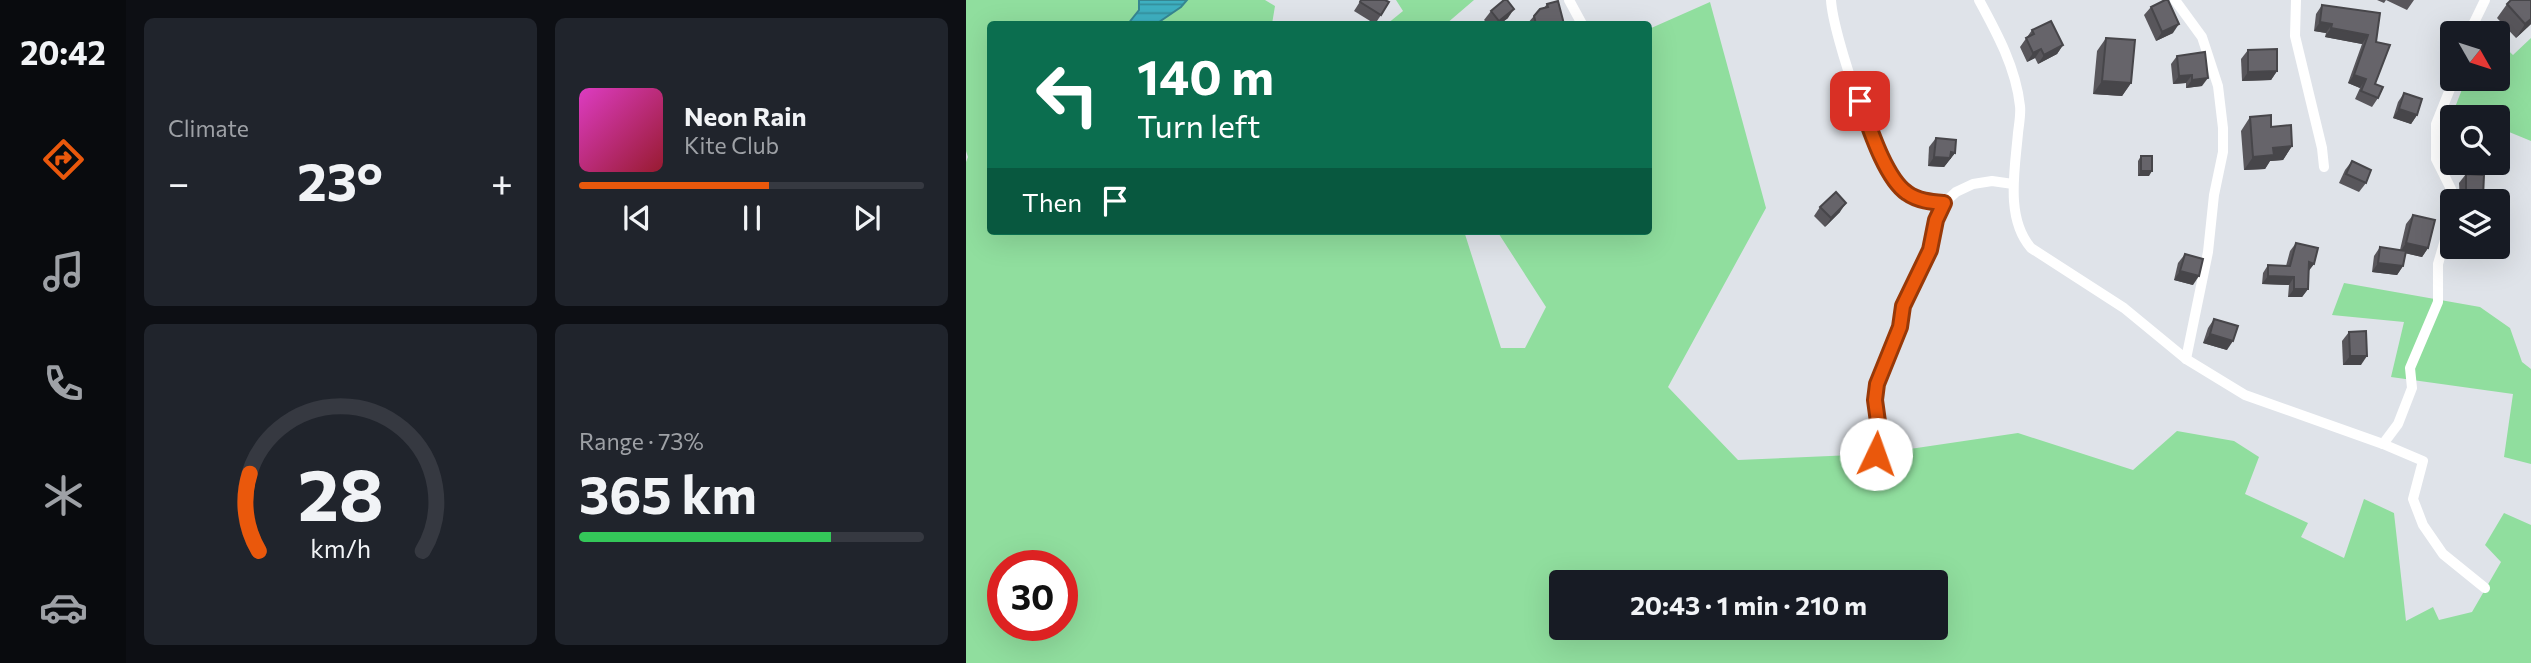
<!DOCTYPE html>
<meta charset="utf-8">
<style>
body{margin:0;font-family:Commissioner,sans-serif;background:#20242c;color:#f1f3f6;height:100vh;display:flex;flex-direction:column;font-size:26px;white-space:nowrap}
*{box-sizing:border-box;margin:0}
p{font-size:23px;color:#9ea1a6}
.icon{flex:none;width:38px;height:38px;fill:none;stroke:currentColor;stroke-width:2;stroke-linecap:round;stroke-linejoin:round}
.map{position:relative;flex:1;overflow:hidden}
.panel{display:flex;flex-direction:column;gap:18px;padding:18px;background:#0d0f14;width:840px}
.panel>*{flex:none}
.top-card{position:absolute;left:21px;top:21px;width:665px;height:214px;border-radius:7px;box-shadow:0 7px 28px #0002;background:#0b6e4f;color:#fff;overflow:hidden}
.needle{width:46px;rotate:129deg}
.tools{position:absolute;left:1474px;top:21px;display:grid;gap:14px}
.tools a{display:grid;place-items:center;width:70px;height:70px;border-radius:7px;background:#171b24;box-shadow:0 7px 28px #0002;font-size:35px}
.speed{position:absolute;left:21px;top:550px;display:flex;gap:14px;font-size:35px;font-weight:700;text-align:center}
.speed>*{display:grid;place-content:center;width:91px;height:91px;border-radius:50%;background:#171b24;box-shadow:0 7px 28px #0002;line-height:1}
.speed .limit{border:10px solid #d22;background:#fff;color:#111}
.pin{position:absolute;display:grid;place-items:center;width:60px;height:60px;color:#fff;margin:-30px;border-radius:14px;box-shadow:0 4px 10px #0006}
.me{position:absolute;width:77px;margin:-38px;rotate:3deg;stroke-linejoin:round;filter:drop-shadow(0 0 5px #0008)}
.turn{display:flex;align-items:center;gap:24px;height:147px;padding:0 35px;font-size:32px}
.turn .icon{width:91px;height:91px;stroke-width:2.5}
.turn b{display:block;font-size:49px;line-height:60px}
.then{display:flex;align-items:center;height:66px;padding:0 35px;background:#0003;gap:14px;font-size:26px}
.big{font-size:52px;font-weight:700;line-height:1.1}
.panel .widget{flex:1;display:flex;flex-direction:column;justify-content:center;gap:10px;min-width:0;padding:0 24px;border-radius:10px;background:#20242c}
.panel .dial{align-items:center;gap:0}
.dial svg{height:182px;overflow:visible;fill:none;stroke:#363941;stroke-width:7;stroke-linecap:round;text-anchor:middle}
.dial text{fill:#f1f3f6;stroke:none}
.song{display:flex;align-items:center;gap:21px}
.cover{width:84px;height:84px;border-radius:10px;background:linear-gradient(135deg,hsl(310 70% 55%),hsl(350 70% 35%))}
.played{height:7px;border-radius:4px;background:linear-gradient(90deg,#ea580c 55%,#363941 55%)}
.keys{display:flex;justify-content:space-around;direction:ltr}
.heat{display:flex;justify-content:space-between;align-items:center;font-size:38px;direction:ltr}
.charge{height:10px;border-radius:5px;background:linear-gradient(90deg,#34c759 73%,#363941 0)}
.panel .tiles{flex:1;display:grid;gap:18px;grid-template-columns:repeat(2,1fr)}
.trip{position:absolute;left:583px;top:570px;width:399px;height:70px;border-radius:7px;background:#171b24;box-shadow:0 7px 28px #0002;font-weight:700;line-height:70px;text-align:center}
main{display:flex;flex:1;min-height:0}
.tabs{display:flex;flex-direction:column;width:126px;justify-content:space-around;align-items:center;background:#090b0e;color:#9ea1a6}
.tabs .icon{width:49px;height:49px}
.tabs .selected{color:#ea580c}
.tabs b{font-size:32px;color:#f1f3f6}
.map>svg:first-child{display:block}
.grass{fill:#90de9e;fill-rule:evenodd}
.water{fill:url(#water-rules);stroke:#368692;stroke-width:2}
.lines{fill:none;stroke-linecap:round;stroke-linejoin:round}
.street{stroke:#fff;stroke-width:10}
.wall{fill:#58565b}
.shaded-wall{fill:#47464a}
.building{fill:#66646a;stroke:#47464a;stroke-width:2}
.route-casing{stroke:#983908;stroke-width:18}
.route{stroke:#ea580c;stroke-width:12}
</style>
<main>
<nav class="tabs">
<b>20:42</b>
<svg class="icon selected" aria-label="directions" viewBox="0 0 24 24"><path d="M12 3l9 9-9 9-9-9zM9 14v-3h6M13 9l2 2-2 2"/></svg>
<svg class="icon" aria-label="music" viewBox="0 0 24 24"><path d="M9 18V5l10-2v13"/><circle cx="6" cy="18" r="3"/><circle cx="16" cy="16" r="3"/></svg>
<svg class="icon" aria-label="phone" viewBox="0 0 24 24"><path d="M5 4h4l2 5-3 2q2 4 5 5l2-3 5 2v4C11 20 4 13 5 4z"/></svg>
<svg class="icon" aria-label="climate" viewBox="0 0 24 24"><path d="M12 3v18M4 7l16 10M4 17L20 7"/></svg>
<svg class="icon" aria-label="car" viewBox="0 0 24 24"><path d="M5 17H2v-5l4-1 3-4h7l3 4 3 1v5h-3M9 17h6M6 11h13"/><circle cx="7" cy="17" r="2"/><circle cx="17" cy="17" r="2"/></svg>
</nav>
<section class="panel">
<div class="tiles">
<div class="widget"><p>Climate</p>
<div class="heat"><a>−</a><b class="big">23°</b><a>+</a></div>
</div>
<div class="widget">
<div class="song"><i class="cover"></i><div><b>Neon Rain</b><p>Kite Club</p></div></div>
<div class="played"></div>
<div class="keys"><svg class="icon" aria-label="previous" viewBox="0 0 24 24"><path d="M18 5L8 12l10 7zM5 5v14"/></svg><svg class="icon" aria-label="pause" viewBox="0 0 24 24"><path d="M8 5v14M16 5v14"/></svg><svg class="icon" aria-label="next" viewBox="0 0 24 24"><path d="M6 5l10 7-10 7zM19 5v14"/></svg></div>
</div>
<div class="widget dial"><svg viewBox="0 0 100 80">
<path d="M14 69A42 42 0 1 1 86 69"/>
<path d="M14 69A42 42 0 0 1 10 35" stroke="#ea580c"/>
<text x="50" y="56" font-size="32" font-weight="700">28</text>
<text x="50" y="72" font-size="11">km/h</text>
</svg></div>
<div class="widget"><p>Range · 73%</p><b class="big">365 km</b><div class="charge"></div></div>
</div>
</section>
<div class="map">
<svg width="1565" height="663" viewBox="0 0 1565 663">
<defs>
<pattern id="water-rules" width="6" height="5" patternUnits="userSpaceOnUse" patternTransform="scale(1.75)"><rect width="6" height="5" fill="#3eb0c1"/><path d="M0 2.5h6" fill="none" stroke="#348f9d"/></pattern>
</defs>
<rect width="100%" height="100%" fill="#dfe3e9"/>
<g class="grass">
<path d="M0,0H173V9L162,24H24V231H498L535,348H559L580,307L531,231H682L683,29L744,2L800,208L702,387L772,460L910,454L1052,433L1167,470L1211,431L1268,441L1293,457L1279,494L1342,523L1335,537L1378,558L1398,499L1428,513L1440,621L1467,607L1473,620L1506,612L1535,562L1519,545L1538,513L1565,525V663H0V162L2,157L0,151ZM37,565H96V625H37ZM595,583H970V628H595Z"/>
<path d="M221,0H299L309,6L306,24H190L215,7Z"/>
<path d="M430,0H508L480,24H421L437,11Z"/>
<path d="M1565,38V141L1531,127V117H1506L1488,110L1500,79H1531V40L1547,55Z"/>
<path d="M1378,283L1514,307L1544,328L1556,362L1565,369V464L1538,457L1547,394L1425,377L1438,322L1366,315Z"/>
</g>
<path class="water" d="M173,0H221L215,7L190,24H162L173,10Z"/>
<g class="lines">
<g class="street">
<path d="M603,0L616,24"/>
<path d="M865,0C867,36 910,161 934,187C946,199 962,202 978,203"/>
<path d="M1013,0C1031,33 1050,68 1054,106C1055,114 1053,124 1052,133C1049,169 1039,218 1065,248L1158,308L1220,359L1279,395L1417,444L1457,461L1447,499L1457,525L1477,554L1519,588"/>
<path d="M1209,0L1236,37L1252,86L1257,128V152L1248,195L1242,252L1220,359"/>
<path d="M1330,0L1329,36L1356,148L1358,167"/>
<path d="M1503,33L1519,0"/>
<path d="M1486,210L1485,189L1470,159V124L1488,79"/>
<path d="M1417,444L1432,424L1446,388L1444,368L1472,302V264L1486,216"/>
<path d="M910,454L912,422L909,400L911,384L934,327L937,306L964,250L970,220L978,203L990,192L1007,184L1026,181L1047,184"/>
</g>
</g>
<g class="wall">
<path d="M395,0H419L415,15L409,24L388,11Z"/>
<path d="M1411,0H1448L1441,10L1420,0L1418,3Z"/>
<path d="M1565,0V24L1550,38L1531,18L1541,4Z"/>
<path d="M581,4L598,24H561L568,16L578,8Z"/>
<path d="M1356,5L1410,42L1409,84L1412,98L1406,107L1389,99L1394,88L1382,83L1396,44L1359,37L1360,33L1348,31L1350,14Z"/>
<path d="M1185,7L1207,33L1190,41L1178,15Z"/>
<path d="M525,11L542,18L534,24H522L518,20Z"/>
<path d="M1066,30L1097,45L1091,54L1072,64L1069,58L1061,62L1054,47Z"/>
<path d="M1140,38L1165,83L1156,96L1127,94L1131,51Z"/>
<path d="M1282,50L1311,71L1305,80L1276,81L1275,59Z"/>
<path d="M1211,56L1236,86L1220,88V83L1207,84L1205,64Z"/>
<path d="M1438,93L1451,115L1445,124L1427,118L1432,102Z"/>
<path d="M1284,117L1305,127L1326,146L1317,160L1304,161L1299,169L1278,170L1275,131Z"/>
<path d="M970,138L989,153L978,167L962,166L963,147Z"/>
<path d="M1175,156L1183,176H1172V161Z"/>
<path d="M1386,161L1400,183L1393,192L1373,183L1379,170Z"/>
<path d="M1500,174L1517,197L1514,201H1494L1493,183Z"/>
<path d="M854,207L874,212L859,227L848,216Z"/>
<path d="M1447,215L1462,248L1456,257L1439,253L1437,266L1431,275L1406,272L1408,256L1414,247L1434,250L1440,224Z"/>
<path d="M1330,243L1348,264L1342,271V289L1336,297H1322L1323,285L1296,284L1297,273L1302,265L1320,266L1324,251Z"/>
<path d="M1219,254L1227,285L1208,280L1212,263Z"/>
<path d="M1248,319L1261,350L1237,343L1242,328Z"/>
<path d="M1383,332L1395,365H1377L1376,341Z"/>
</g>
<g class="shaded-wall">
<path d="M548,9L542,18L534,24H531Z"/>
<path d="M1565,19V24L1550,38L1559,24Z"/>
<path d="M1354,22L1366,24L1360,33L1348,31Z"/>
<path d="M1213,24L1207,33L1190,41L1196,32Z"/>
<path d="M1365,28L1402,35L1396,44L1359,37Z"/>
<path d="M1097,45L1091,54L1072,64L1078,55Z"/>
<path d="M1075,49L1069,58L1061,62L1067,53Z"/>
<path d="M1311,71L1305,80L1276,81L1282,72Z"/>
<path d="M1226,75L1220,83L1207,84L1213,76Z"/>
<path d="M1388,75L1400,79L1394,88L1382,83Z"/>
<path d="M1242,78L1236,86L1220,88L1226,80Z"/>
<path d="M1136,81L1165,83L1156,96L1127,94Z"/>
<path d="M1433,109L1451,115L1445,124L1427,118Z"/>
<path d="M1326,146L1317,160L1304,161L1299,169L1278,170L1287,157L1307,148Z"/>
<path d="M985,152L989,153L978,167L962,166L968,157Z"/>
<path d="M1175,171H1186L1183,176H1172Z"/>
<path d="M1500,196L1517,197L1514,201H1496Z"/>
<path d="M880,203L874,212L859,227L865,218Z"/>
<path d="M1440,243L1462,248L1456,257L1434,252Z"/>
<path d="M1343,262L1348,264L1342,272Z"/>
<path d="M1412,263L1437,266L1431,275L1406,272Z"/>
<path d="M1214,271L1233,276L1227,285L1208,280Z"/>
<path d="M1302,276L1328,277L1323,285L1296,284Z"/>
<path d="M1328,289H1342L1336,297H1322Z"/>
<path d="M1244,334L1267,341L1261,350L1237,343Z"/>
<path d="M1384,356H1401L1395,365H1377Z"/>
</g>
<g class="building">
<path d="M395,0H419L423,2L415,15L394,2Z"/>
<path d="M538,0H541L548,9L533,21L525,11Z"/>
<path d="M1199,0H1202L1213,24L1196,32L1185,7Z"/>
<path d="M1545,0H1565V19L1559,24L1541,4Z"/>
<path d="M592,1L598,24H570L568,16L574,9L582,7L581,4Z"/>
<path d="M1356,5L1414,13L1410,42L1424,45L1409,84L1417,87L1412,98L1395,91L1400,79L1388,75L1402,35L1365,28L1366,24L1354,22Z"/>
<path d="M1085,21L1097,45L1078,55L1075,49L1067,53L1060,38L1068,34L1066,30Z"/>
<path d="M1140,38L1169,40L1165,83L1136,81Z"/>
<path d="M1311,49V71L1282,72V50Z"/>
<path d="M1239,52L1242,78L1226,80V75L1213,76L1211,56Z"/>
<path d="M1438,93L1456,99L1451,115L1433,109Z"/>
<path d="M1305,115V127L1325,125L1326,146L1307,148L1308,155L1287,157L1284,117Z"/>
<path d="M970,138L990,140L989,153L985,152L984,158L968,157Z"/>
<rect x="1175" y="156" width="11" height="15"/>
<path d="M1386,161L1405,170L1400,183L1380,174Z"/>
<path d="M1500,174L1518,175L1517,197L1500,196Z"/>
<path d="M870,192L880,203L865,218L854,207Z"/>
<path d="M1447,215L1469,220L1462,248L1440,243Z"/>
<path d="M1330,243L1352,248L1348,264L1343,262L1342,289H1328V277L1302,276V265L1324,266Z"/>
<path d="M1414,247L1440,251L1437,266L1412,263Z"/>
<path d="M1219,254L1237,259L1233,276L1214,271Z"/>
<path d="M1248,319L1272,326L1267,341L1244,334Z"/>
<path d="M1400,331L1401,356H1384L1383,332Z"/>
</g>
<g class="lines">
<defs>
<path id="route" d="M894,101C903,126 919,178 941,193C952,201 966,202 978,203L970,220L964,250L937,306L934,327L911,384L909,400L912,422L910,454"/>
</defs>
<use href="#route" class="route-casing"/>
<use href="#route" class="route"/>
</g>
</svg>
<div class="tools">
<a><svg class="needle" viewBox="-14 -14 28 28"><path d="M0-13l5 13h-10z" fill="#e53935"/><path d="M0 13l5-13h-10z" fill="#9ea1a6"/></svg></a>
<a><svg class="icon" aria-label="search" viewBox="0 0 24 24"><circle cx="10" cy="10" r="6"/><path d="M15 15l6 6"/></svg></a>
<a><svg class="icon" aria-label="layers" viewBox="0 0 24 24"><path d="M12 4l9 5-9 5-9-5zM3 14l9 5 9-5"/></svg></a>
</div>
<div class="speed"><div class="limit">30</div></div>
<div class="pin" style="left:894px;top:101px;background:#d93025"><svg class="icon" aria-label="arrive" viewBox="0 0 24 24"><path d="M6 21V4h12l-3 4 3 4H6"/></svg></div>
<svg class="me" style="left:910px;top:454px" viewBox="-20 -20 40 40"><circle r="19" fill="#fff"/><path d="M0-13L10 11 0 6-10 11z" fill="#ea580c"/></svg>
<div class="trip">20:43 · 1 min · 210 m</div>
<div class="top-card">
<div class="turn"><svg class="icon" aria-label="left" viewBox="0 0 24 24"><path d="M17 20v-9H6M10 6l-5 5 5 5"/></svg><div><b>140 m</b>Turn left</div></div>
<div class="then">Then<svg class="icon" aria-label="arrive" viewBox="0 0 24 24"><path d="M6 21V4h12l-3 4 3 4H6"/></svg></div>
</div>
</div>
</main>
